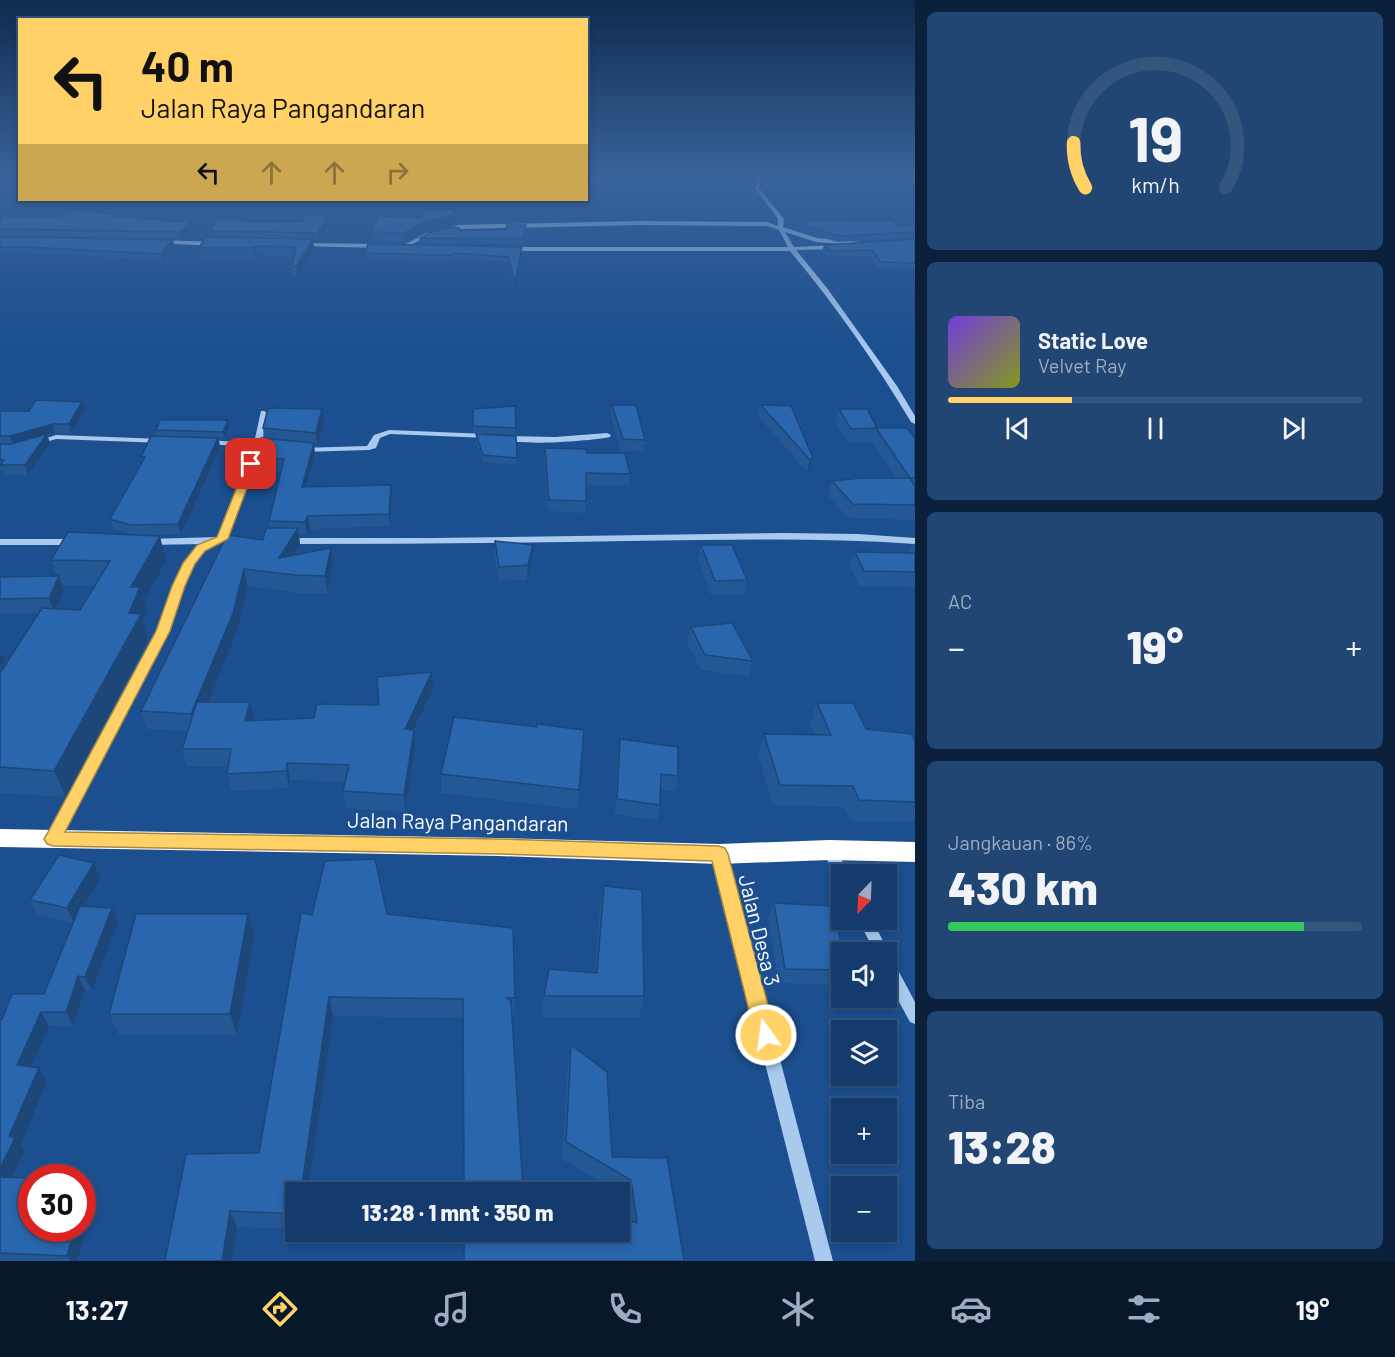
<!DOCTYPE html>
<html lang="id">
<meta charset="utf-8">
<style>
body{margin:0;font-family:Barlow,sans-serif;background:#214673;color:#f1f3f6;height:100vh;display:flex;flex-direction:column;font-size:22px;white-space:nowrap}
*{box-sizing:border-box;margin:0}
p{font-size:20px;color:#9dadc1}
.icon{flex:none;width:33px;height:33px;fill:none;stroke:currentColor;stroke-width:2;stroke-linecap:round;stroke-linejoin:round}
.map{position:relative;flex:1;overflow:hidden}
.drawer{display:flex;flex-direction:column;gap:12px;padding:12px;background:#0b203b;width:480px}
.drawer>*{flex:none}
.top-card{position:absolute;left:18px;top:18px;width:570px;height:183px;border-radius:0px;box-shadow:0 3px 9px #0003,0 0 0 2px #33557e;background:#ffd166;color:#111;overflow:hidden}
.needle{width:39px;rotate:203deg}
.fabs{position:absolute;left:831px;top:864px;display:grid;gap:12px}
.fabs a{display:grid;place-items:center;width:66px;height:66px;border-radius:0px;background:#143b6b;box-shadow:0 3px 9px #0003,0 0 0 2px #33557e;font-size:30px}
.speed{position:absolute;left:18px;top:1164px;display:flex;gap:12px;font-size:30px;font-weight:700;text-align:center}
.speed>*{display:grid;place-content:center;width:78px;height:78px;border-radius:50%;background:#143b6b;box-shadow:0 3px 9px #0003,0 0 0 2px #33557e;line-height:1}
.speed .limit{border:9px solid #d22;background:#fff;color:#111}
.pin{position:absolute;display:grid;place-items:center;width:51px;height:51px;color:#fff;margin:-26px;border-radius:12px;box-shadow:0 3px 9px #0006}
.me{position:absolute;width:66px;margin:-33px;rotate:346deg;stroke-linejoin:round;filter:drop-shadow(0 0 4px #0008)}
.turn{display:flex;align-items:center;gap:21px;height:126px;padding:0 24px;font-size:27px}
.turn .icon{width:78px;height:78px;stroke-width:2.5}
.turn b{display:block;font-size:42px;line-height:51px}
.lanes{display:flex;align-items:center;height:57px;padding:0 24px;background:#0003;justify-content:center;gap:30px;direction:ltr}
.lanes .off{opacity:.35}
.big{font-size:45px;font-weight:800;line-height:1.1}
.drawer .card{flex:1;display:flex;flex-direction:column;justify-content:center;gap:9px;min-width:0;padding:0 21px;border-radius:9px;background:#214673}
.drawer .dial{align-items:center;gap:0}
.dial svg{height:156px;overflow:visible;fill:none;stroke:#33557e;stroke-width:7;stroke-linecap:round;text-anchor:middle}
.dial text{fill:#f1f3f6;stroke:none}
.song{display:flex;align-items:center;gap:18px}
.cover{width:72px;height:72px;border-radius:9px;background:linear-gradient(135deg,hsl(260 70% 55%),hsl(70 70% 35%))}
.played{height:6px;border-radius:3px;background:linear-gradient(90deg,#ffd166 30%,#33557e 30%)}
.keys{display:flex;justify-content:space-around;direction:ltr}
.heat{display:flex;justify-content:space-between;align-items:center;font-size:33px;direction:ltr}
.charge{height:9px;border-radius:4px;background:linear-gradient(90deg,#34c759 86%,#33557e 0)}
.trip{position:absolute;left:285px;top:1182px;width:345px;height:60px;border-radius:0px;background:#143b6b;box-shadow:0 3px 9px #0003,0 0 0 2px #33557e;font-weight:800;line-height:60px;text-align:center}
.dock{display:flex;height:96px;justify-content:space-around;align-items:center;background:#08182b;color:#9dadc1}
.dock .icon{width:42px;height:42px}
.dock .on{color:#ffd166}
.dock b{font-size:27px;color:#f1f3f6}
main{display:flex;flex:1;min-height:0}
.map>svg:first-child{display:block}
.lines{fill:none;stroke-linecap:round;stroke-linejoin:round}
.minor{fill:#a9c9ee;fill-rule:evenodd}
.highway{fill:#fff;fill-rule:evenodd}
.wall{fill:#245895;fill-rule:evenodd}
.shaded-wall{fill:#1d4779}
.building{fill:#2a66ad;stroke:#1d4779;stroke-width:1.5}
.route{fill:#ffd166;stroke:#a68842;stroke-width:1.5}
.labels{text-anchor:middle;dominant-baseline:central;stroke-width:6;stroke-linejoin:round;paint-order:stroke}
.near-street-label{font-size:21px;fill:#fff;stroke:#1b4f8f}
</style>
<main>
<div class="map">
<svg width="915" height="1261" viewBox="0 0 915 1261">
<rect width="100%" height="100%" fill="#1b4f8f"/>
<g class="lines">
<g class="minor">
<path d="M754,174H758L761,180L759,188L784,219L783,227L817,238L862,242L865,244L862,246L816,242L785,232L794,247L836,245L839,247L836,249L796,250L827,288L897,386L915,416V424L911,422C875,362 835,305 790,251H510L507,249L510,247H788L779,230L767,226L639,225L458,229L430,235L407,247L402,246L426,233L458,225L639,221L767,222L778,226V219L755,188L757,180Z"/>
<path d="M159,240L216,242L219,244L216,246L157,243V241Z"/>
<path d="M300,243L381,244L384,246L381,248L298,246L297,245Z"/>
<path d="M261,411H264L268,413L262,443L271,444L275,446L271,448H261L227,537H240L245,540L240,543H220L204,550L194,564L183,586L168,631L58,843L53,844L48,843L46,839L48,835L158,631L173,586L184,563L198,546L203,544L148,545L143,542L148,539L218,537L253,447L206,444L202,442L206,440L254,443Z"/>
<path d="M389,430L488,434L492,436L488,438L390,434L380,438L376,448L369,450L301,452L297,450L301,448L367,446L374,435Z"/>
<path d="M607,433L611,435L610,437C590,441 514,447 499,438L503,436L555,437Z"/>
<path d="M56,435L163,439L167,441L163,443L56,439L36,445L32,443Z"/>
<path d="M784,533L858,534L915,538V544C819,537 724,540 628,541C514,543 400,544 286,544L281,541L286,538H432Z"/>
<path d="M0,539H75L80,542L75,545H0Z"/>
<path d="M829,844L834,846L849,874H842V881L837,879L822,850L824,846Z"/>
<path d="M719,848L724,850L726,854L833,1261H815L712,854L714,850Z"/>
<path d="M858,920H872L889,952L888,956L891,957L915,1002V1024L910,1022L886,978V952H875Z"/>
</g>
<path class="highway" d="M0,829L499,838L719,844L829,840L915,842V862L829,860L719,864L499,856L0,847Z"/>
</g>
<g class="wall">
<path d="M0,216L47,217H143L144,219L192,227L182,238L0,235Z"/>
<path d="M245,219V222L329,223L319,240H313L314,249L297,277L293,275L292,265L294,257L257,255L255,258L201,257L199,248L211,237L210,231Z"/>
<path d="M803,220L897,226L915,225V237L838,242L807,233L802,226Z"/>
<path d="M453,224L425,231L404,242L372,241L371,232Z"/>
<path d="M459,230H526L523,244L420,243V238Z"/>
<path d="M0,237L173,240L174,246L162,260L28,253H0Z"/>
<path d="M915,239V269L879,268L870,256L828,257L822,251L824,245Z"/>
<path d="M522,247L515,289L508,262L453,258V261H434L365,258V253Z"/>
<path d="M82,402L85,410L71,433H55L47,435L50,443L28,475H4L2,470H0V411H29Z"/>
<path d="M612,405L645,440L643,451H621L611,416Z"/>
<path d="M761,405L813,458L810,470L807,472L758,416Z"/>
<path d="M473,409L516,428V435L473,432Z"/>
<path d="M839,409L877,428L915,438V520L848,518L828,495L832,481L896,478L872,442H847L835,422Z"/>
<path d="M324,422L317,447L314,446L315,455L307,487L391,485L392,497L390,526L310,529L307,534H299L300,545L294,555L331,548L333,564L327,593H297L248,586L237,631L208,702H250L253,721L314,718L379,705L433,689L414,730L415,747L405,812L346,808L343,791L345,782L290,780L289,788L232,791L227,774L229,767L187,766L182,749L187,731L147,729L141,711L263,540L270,528L269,521L281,471L255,470L253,458L264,439L263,428Z"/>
<path d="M230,426L224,439L219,438L220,448L181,534L138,535L166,561L144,602L147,612L143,622L148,640L66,797L0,793V673L39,613L0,614V577L57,576L51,560L133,535L113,529L110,519L142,462L141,457L157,436L156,430ZM62,585L95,586L80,610L56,609L64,590Z"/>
<path d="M476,434L517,458V465L483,462L476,441Z"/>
<path d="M545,448L587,453L630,474L629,485H586V501L585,513L548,511L544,460Z"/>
<path d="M495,541L533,545L532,560L527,580L499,581L494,555Z"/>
<path d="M913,544H915V587L859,586L850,566L855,552L909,553Z"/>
<path d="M701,545L747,580L744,595H711L698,559Z"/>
<path d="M691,627L753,661L749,676L701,670L687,642Z"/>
<path d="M817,703L866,729L915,741V822L850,821L844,807L773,805L758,754L764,734L815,735L810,724Z"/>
<path d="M537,727L579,790L576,809L441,793V774Z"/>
<path d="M620,739L678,776L675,791L661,790L660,805L657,820L615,814L618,755Z"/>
<path d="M94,863L101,878L84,906L118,923L92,991L85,990L73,1026H49L31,1067L47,1081L21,1145L25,1150L11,1177L98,1192L77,1261H0V1019H2L44,994L73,923L38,915L30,900Z"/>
<path d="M604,886L644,996L639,1017H542L544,996L595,972L600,908Z"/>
<path d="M774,903L842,952L841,985L779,983L768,918Z"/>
<path d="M387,914L515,998L514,1017H512L464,1192L463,1018L333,1016L308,1192H296V1229L237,1227L232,1261H165L259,1153L312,915Z"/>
<path d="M254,936L237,1035H119L109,1014Z"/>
<path d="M571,1045L612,1157L667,1158L684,1261L628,1220L625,1196L562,1159L568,1064Z"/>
</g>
<g class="shaded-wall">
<path d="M454,209L453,224L425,231L404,242V233Z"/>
<path d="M328,216L329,223L319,240L318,233Z"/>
<path d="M191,221L192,227L182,238L181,232Z"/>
<path d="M313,239L314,249L297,277L296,267Z"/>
<path d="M173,240L174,246L162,260L161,254Z"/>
<path d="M255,246L257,255L255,258L254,248Z"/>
<path d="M522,247V252L515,289V283Z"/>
<path d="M82,402L85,410L71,433L69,424Z"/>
<path d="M322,409L324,422L317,447L316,433Z"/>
<path d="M228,420L230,426L224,439L223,432Z"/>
<path d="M53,424L55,433L47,435L50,443L28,475L25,465L14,445L10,436Z"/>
<path d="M218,438L220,448L181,534L178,524Z"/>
<path d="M314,443L315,455L303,500L302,487Z"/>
<path d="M813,458L810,470L807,472L810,460Z"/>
<path d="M391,485L392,497L390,526L389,514Z"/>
<path d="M308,516L310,529L307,534L305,522Z"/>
<path d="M298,528L300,545L282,575L279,558Z"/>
<path d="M160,536L166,561L144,602L147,612L143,622L148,640L66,797L54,771L129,613L131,587Z"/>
<path d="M533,545L532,560L527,580L528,565Z"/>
<path d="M331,548L333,564L327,593L325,576Z"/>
<path d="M244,569L248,586L237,631L196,732L191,714Z"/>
<path d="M59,576L64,590L54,613L49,598Z"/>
<path d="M3,655L6,663L0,665V656Z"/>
<path d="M432,672L433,689L406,746L405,729Z"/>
<path d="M250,702L254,719L249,738L245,721Z"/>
<path d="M414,730L415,747L405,812L404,795Z"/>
<path d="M287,763L290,780L289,788L286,771Z"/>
<path d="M94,863L101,878L74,923L67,908Z"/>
<path d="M112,908L118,923L92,991L85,977Z"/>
<path d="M248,914L254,936L237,1035L230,1014Z"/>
<path d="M78,976L85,990L73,1026L66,1012Z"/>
<path d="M329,997L333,1016L308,1192H301Z"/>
<path d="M41,1012L49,1026L26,1079L17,1065Z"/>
<path d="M39,1068L47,1081L21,1145L25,1150L6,1189L0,1182V1168L9,1136Z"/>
<path d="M89,1180L98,1192L77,1261H71L67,1256L75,1228H82V1203Z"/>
<path d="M230,1211L237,1227L232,1261H222Z"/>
</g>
<g class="building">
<path d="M76,209L116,215L115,217H143L142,219H163L162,222L191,221L181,232L0,229V216L47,217L61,216Z"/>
<path d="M424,209H454L453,215L425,222L404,233L371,232L378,216L423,217Z"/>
<path d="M305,215L328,216L318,233L210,231L216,218L245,219L242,222H303Z"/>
<path d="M803,220L893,221L897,226L915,225V232L840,236L809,227Z"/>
<path d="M507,225H526L523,239L420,238L431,232L453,227L459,228V230H506Z"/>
<path d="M0,237L173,240L161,254L26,247H0Z"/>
<path d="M205,237L313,239L296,267L292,265L296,247L255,246L254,248H199Z"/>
<path d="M915,239V263L881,262L872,250L829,251L824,245Z"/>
<path d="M368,244L522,247L515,283L508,257L453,253V255H434L365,253Z"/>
<path d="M36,400L82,402L69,424H53L10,436H0V411H29Z"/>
<path d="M612,405H636L645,440L623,439Z"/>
<path d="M761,405L791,406L813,458L810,460Z"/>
<path d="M515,406L516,428L473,426V409Z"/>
<path d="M268,408L322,409L316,433L263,428Z"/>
<path d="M839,409H867L877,428H907L915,438V478H910L876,428L851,429Z"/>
<path d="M160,420H228L223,432L156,430Z"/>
<path d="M47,434L25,465H0L4,460H0V444H11Z"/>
<path d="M476,434L516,436L517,458L483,455Z"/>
<path d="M151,436L218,438L178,524L131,525L110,519L145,457H141Z"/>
<path d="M261,438L314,443L302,487L391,485L389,514L308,516L305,522L269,521L284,459L253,458Z"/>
<path d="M545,448L586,449L587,453H625L630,474L586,473V501L549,500Z"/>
<path d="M861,478H910L915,486V505L853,504L832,481Z"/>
<path d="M266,528H298L279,558L331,548L325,576L295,575L244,569L233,613L191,714L141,711L227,535L263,540Z"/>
<path d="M68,532L160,536L131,587H140L129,613L141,614L54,771L0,767V673L42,608L80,610L110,561L51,560Z"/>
<path d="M495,541L533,545L528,565L499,567Z"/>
<path d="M701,545H732L747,580L715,581Z"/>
<path d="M855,552L915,553V572L864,571Z"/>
<path d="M59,576L49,598L0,599V577Z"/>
<path d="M732,623L753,661L705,655L691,627Z"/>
<path d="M432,672L405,729L414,730L404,795L343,791L349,765L287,763L286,771L227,774L231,749H182L197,702H250L245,721L314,718L317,704L379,705L377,677Z"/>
<path d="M817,703H853L866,729L912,734L915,741V802L859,800L853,786L780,785L764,734L831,735Z"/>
<path d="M454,717L537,727V724L584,730L579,790L441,774Z"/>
<path d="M620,739L678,747V776L661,774L660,805L617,799Z"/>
<path d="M59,855L94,863L67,908L30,900Z"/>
<path d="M375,859L387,914L513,928L515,998H507L511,1001L523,1188L538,1192H464L463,999L329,997L301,1192H296V1214L230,1211L222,1261H165L186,1154L259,1153L301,913L312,915L325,861Z"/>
<path d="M604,886L642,890L644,996H544L549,969L597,973Z"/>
<path d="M774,903L831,906L844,952H842V970L785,969Z"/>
<path d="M80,906L112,908L85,977L78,976L66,1012H41L17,1065L39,1068L9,1136L15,1138L0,1168V1019H2L12,994H44Z"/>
<path d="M136,914H248L230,1014H109Z"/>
<path d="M571,1045L607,1072L612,1157L667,1158L684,1261H464V1232H620V1218L637,1223L631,1180L566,1142Z"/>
<path d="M0,1177L32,1178V1228H75L67,1256L0,1253Z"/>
<path d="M82,1180H89L82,1203Z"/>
</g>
<linearGradient id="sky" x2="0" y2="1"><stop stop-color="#0f2b4f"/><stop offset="0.5" stop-color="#39639b"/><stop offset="1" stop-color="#39639b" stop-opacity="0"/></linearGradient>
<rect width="915" height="351" fill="url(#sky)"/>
<path class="route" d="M251,460L256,464L228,539L205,551L195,564L185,586L170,631L65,832L499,839L719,846L725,848L728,854L776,1035L773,1042L766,1045L758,1042L755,1035L712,861L499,854L53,846L47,844L44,839L47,834L156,631L172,586L183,563L197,545L217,537L246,464Z"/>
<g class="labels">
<g class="near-street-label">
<text transform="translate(458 821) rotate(1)">Jalan Raya Pangandaran</text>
<text transform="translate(760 930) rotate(76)">Jalan Desa 3</text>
</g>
</g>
</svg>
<div class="fabs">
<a><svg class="needle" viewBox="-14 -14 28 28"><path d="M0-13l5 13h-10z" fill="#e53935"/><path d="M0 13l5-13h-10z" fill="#9dadc1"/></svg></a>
<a><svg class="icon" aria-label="sound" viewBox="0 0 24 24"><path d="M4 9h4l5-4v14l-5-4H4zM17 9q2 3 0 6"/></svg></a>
<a><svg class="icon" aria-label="layers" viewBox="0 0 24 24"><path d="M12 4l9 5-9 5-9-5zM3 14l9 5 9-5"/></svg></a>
<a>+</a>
<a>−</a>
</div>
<div class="speed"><div class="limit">30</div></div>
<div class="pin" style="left:251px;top:464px;background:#d93025"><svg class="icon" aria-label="arrive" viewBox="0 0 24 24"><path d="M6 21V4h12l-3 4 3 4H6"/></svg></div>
<svg class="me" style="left:766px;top:1035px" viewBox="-20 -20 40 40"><circle r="17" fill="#ffd166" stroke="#fff" stroke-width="3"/><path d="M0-11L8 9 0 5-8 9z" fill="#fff"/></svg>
<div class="trip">13:28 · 1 mnt · 350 m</div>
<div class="top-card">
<div class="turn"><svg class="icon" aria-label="left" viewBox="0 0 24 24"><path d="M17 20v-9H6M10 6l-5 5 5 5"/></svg><div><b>40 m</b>Jalan Raya Pangandaran</div></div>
<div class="lanes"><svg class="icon" aria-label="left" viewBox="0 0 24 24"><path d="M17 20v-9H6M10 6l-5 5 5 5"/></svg><svg class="icon off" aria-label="ahead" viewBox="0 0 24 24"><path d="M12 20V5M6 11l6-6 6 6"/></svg><svg class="icon off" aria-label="ahead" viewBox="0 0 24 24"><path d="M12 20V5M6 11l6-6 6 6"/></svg><svg class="icon off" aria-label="right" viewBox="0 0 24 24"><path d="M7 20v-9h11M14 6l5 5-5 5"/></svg></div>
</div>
</div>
<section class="drawer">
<div class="card dial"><svg viewBox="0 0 100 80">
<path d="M14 69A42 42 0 1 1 86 69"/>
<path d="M14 69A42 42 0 0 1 8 46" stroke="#ffd166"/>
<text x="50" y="56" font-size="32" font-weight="700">19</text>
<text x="50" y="72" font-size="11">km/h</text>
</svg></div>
<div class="card">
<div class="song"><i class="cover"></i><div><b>Static Love</b><p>Velvet Ray</p></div></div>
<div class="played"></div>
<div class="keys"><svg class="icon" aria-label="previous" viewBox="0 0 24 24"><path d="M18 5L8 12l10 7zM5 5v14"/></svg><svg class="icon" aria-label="pause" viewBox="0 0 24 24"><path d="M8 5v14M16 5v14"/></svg><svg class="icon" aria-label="next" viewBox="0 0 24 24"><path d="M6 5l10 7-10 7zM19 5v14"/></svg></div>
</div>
<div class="card"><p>AC</p>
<div class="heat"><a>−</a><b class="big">19°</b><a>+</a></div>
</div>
<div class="card"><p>Jangkauan · 86%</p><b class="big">430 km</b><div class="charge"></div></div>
<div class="card"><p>Tiba</p><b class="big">13:28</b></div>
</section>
</main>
<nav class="dock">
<b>13:27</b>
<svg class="icon on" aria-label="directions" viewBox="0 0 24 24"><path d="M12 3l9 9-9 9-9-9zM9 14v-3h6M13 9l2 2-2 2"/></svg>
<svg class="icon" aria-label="music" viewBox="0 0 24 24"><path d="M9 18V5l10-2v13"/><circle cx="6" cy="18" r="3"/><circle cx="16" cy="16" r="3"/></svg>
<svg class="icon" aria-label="phone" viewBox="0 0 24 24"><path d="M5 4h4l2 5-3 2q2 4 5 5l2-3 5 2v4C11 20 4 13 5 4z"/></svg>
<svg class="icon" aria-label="climate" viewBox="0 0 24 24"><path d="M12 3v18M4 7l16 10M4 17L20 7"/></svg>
<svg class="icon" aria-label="car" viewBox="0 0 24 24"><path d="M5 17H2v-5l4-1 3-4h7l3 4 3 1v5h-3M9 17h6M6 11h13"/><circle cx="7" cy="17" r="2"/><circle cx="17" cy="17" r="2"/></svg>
<svg class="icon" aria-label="filters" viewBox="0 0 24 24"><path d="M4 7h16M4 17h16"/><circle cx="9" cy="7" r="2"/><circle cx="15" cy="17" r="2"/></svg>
<b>19°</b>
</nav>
